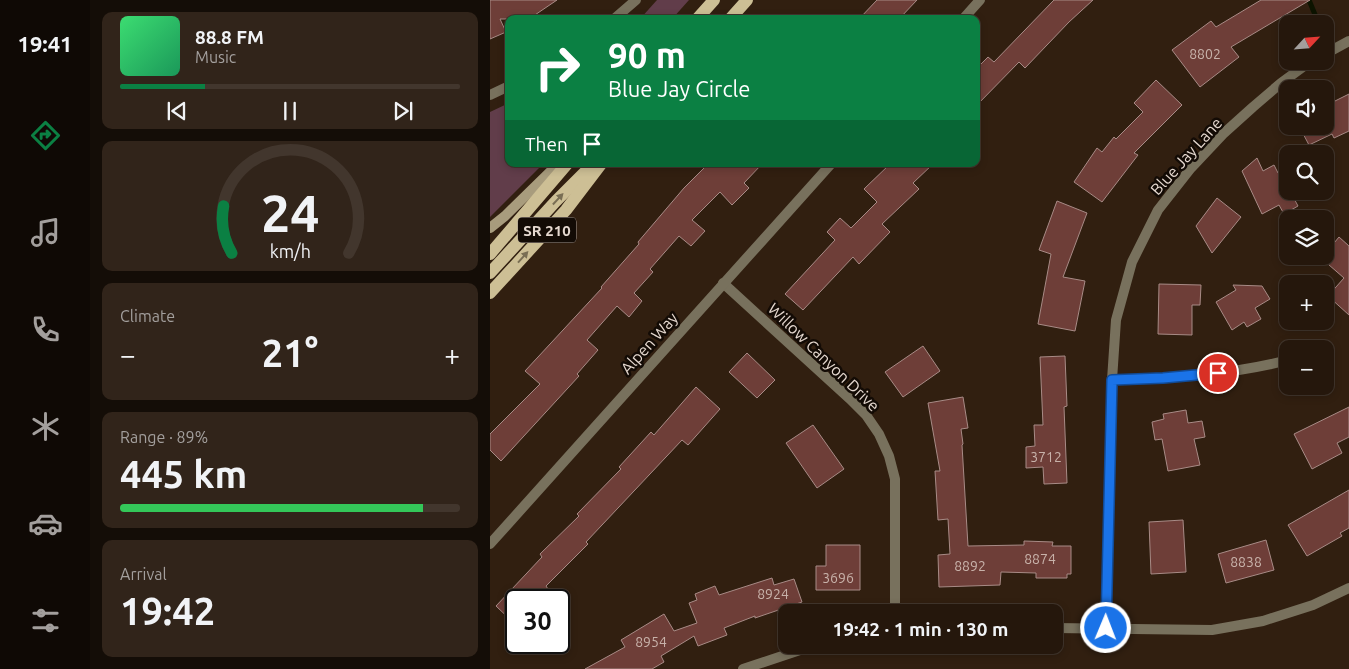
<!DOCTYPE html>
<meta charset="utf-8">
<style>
body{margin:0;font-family:Ubuntu,sans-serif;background:#31241a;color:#f1f3f6;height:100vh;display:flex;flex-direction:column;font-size:19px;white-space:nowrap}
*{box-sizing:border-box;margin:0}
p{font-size:16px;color:#a39f9d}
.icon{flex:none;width:28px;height:28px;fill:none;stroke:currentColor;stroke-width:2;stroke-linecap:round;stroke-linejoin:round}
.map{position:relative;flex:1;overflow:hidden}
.drawer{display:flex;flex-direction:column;gap:12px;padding:12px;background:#140d07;width:400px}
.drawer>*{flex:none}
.banner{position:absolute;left:15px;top:15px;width:475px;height:152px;border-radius:10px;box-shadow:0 2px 8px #0003,0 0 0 1px #42362d;background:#0b8043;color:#fff;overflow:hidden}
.needle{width:32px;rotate:64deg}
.tools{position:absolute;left:789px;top:15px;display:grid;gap:10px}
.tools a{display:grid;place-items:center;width:55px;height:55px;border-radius:10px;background:#25170c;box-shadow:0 2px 8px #0003,0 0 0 1px #42362d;font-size:25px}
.speed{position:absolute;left:15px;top:589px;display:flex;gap:10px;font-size:25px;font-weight:700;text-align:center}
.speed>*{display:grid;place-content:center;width:65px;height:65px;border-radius:50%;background:#25170c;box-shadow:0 2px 8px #0003,0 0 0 1px #42362d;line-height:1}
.speed .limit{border:2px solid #111;border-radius:8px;background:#fff;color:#111}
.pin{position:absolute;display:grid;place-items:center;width:42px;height:42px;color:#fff;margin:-21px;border:2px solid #fff;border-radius:50%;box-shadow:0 1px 5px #0007}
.me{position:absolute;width:55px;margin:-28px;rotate:1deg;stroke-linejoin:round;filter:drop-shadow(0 0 4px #0008)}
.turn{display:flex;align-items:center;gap:18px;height:105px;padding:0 20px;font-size:22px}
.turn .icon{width:65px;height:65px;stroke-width:2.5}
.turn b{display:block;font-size:35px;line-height:42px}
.then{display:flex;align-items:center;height:48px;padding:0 20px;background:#0003;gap:10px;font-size:19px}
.big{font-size:38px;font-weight:700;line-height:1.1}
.drawer .tile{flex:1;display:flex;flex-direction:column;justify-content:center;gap:8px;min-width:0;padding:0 18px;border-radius:10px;background:#31241a}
.drawer .dial{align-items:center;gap:0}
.dial svg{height:130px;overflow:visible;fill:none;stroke:#42362d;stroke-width:7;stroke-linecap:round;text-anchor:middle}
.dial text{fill:#f1f3f6;stroke:none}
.song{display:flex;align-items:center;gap:15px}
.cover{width:60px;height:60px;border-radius:8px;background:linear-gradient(135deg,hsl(140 70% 55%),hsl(150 70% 35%))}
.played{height:5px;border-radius:2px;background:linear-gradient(90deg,#0b8043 25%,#42362d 25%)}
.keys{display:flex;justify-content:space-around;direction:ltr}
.heat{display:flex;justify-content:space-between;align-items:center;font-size:28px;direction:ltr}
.charge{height:8px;border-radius:4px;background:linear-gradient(90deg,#34c759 89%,#42362d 0)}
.trip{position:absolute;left:288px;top:604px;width:285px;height:50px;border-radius:10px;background:#25170c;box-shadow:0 2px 8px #0003,0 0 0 1px #42362d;font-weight:700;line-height:50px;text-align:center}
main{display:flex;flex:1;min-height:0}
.dock{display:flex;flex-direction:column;width:90px;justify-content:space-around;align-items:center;background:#0f0905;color:#a39f9d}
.dock .icon{width:35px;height:35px}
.dock .active{color:#0b8043}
.dock b{font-size:22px;color:#f1f3f6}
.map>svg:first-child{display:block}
.green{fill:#613d4a}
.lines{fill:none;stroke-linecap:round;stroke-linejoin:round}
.stream{stroke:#0d1400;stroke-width:5}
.building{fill:#6e3e38;stroke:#a88b86}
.minor{stroke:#78715d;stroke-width:10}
.tertiary{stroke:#78715d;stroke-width:10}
.secondary{stroke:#a89c7d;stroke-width:10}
.primary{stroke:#cdbf95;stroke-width:12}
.oneway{fill:#796e54}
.route-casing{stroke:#114b97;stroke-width:12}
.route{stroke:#1a73e8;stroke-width:9}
.labels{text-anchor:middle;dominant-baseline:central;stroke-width:5;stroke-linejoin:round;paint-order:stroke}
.number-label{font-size:14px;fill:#c8b2aa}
.shield{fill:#130b05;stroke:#a79b93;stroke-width:1}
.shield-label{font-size:15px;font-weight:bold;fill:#e6d9d0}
.street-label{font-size:16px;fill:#e6d9d0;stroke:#130b05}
</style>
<main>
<nav class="dock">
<b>19:41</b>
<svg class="icon active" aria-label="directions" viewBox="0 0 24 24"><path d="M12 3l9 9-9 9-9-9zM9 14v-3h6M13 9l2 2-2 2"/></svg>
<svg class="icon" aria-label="music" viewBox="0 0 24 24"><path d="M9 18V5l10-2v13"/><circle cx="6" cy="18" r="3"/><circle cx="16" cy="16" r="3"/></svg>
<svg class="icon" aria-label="phone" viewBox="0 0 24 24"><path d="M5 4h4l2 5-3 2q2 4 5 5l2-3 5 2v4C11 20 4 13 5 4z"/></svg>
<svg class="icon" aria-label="climate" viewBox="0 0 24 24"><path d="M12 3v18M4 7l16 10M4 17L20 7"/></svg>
<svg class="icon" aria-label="car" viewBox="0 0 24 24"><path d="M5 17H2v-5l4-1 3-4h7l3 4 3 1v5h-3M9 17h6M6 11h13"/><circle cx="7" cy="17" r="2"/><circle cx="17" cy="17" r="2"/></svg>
<svg class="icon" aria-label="filters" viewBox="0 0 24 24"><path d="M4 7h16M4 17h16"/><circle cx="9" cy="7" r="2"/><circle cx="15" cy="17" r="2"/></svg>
</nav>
<section class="drawer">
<div class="tile">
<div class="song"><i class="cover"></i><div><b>88.8 FM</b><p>Music</p></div></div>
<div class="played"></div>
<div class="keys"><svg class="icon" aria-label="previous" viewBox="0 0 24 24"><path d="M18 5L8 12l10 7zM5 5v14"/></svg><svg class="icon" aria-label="pause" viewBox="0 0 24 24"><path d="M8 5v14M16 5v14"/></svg><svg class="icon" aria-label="next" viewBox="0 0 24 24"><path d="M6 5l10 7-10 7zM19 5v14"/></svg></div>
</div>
<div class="tile dial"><svg viewBox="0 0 100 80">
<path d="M14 69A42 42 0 1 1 86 69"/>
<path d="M14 69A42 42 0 0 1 9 40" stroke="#0b8043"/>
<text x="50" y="56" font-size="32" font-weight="700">24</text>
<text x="50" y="72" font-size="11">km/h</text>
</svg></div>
<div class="tile"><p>Climate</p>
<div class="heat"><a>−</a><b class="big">21°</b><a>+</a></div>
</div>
<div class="tile"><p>Range · 89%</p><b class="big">445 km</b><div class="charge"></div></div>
<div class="tile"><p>Arrival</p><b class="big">19:42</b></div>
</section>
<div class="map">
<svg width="859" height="669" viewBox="0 0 859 669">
<rect width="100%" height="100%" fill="#311f10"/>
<g class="green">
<path d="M167,0H199L182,19H150Z"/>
<path d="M19,103V164H53L0,217V112Z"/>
</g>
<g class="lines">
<path class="stream" d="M819,0L826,17L830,24"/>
</g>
<g class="building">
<path d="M0,0H67L39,19H10L16,32L0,39Z"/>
<path d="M387,0H427L409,19H369Z"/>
<path d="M564,0H603L579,22L535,68L529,62L486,106V69L498,57L504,62Z"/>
<path d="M771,0H820L741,47L749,57L710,87L682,50L721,21L726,27Z"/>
<path d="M666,80L692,105L644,153L648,155L612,202L584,182L607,148L612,152L624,137L626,139L653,112L644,103Z"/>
<path d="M859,94V131L844,138L842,134L819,145L809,126H835V106Z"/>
<path d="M767,158L773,171L784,165L788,173L798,169V191H800L808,206L794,214L789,205L772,214L752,171Z"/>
<path d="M218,164H272L254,183L259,188L242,205L230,192L202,220L215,231L201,246L189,236L160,269L163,272L144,293L152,301L139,317L127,306L97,340L108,350L87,374L89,376L11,461L0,450V434L50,384L35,371L112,288L111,287L149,244L148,242L194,188Z"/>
<path d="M400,164H443L423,183L429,189L392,224L400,232L369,264L363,257L313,310L295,294L345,240L337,232L350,218L361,228L387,202L374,189Z"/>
<path d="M727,198L751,217L722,253L706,226Z"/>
<path d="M567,201L597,213L573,277L595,281L585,331L548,324L561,254L549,250Z"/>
<path d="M849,237L859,246V315L838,296L854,278L831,258L835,256V254Z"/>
<path d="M669,284L711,285L710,305H702V335L668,334Z"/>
<path d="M743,285L772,286L780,299L765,308L771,319L757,327L754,322L742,330L726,302L746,290Z"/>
<path d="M433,346L450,371L413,397L395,372Z"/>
<path d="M257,353L285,380L267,398L239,372Z"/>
<path d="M575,356L577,406L574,407L577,483L554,484L553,467L536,468V447L545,446L544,425H553L550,357Z"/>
<path d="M206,387L230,409L198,445L192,440L96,542L98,544L56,586L58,589L48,600H26V625L6,606L52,557L50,554L89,516L87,514L131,469L129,467L161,432L164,435Z"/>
<path d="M473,397L478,428L471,429L473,444L472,445L478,546L534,545V541L563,542L562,546H581V574H577V578H546V573L511,572L510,585L449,587L448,555L460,554L458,519L448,520L445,471H450L438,403Z"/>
<path d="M859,407V437L847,443L852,453L822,469L804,434Z"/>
<path d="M696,410L698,423L712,421L715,437L704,439L710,465L678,471L672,439L665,440L662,422L674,419L673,414Z"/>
<path d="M323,425L354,469L327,488L296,443Z"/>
<path d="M859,490V528L850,533L852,536L817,556L798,525Z"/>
<path d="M693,520L696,572L661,574L659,522Z"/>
<path d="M776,540L784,570L736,583L728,554Z"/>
<path d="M336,545H370V590H326V566H336Z"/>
<path d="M282,578L284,585L304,579L312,602L265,618V616L234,628L237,635L208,646L204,636L171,656L174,662L162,669H95L135,647L131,640L174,614L184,631L207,623L199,603L207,600L205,594L225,586L229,595Z"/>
</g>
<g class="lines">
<g class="minor">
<path d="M473,19L490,0"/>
<path d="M835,54L859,41"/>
<path d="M233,283L360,399L376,415L389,434L399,456L405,479V612"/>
<path d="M622,380C681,378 740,375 798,360"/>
<path d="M0,544L341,164"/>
<path d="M564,628L722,630L773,621L823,605L859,588"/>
<path d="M616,629L622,380L626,320L642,262L668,210L701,168L733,134L763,107L791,83L821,61"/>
<path d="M253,669L325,645"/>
</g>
<g class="tertiary">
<path d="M124,19L146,0"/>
<path d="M0,95L19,86"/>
</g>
<path class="secondary" d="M0,228L15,216L68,164"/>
<g class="primary">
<path d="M207,19L224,0"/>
<path d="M240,19L257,0"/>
<path d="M0,254L77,164"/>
<path d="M0,273L66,201L101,166"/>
<path d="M0,293L76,210L111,164"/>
</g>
</g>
<defs><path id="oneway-solid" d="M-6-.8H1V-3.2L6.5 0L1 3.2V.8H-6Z" transform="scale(1.25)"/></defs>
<g class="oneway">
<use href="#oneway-solid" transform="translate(68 199) rotate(-47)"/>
<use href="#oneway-solid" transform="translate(33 257) rotate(-48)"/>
</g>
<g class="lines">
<defs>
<path id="route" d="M616,628L622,380L673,378L728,373"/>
</defs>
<use href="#route" class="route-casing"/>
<use href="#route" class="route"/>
</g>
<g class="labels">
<g class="number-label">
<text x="715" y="54">8802</text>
<text x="556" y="457">3712</text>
<text x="550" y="559">8874</text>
<text x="756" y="562">8838</text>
<text x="480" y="566">8892</text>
<text x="348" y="578">3696</text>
<text x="283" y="594">8924</text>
<text x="161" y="642">8954</text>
</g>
<rect class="shield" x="28" y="217.5" width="58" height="25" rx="4"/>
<g class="shield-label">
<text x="57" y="230">SR 210</text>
</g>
<g class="street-label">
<text transform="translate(696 156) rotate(-48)">Blue Jay Lane</text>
<text transform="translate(159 343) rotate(-48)">Alpen Way</text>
<text transform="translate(334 357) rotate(44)">Willow Canyon Drive</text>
</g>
</g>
</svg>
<div class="tools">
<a><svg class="needle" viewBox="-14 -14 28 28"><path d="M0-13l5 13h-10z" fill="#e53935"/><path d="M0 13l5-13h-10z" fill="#a39f9d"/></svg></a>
<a><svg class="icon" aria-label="sound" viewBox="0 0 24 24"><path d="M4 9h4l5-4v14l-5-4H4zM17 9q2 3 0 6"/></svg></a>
<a><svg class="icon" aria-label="search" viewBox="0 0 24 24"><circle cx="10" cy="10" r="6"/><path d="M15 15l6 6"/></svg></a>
<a><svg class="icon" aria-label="layers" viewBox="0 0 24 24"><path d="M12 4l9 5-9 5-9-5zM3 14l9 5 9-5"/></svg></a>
<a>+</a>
<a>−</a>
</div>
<div class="speed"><div class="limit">30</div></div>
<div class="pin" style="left:728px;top:373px;background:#d93025"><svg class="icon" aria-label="arrive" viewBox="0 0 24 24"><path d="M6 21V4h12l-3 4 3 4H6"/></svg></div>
<svg class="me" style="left:616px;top:628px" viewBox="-20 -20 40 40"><circle r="17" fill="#1a73e8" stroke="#fff" stroke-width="3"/><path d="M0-11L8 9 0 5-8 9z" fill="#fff"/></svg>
<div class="trip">19:42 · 1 min · 130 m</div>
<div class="banner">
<div class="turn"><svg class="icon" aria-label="right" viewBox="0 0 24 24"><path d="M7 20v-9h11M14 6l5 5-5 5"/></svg><div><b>90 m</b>Blue Jay Circle</div></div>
<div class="then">Then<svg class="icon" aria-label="arrive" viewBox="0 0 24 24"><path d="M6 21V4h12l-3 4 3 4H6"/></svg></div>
</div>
</div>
</main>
